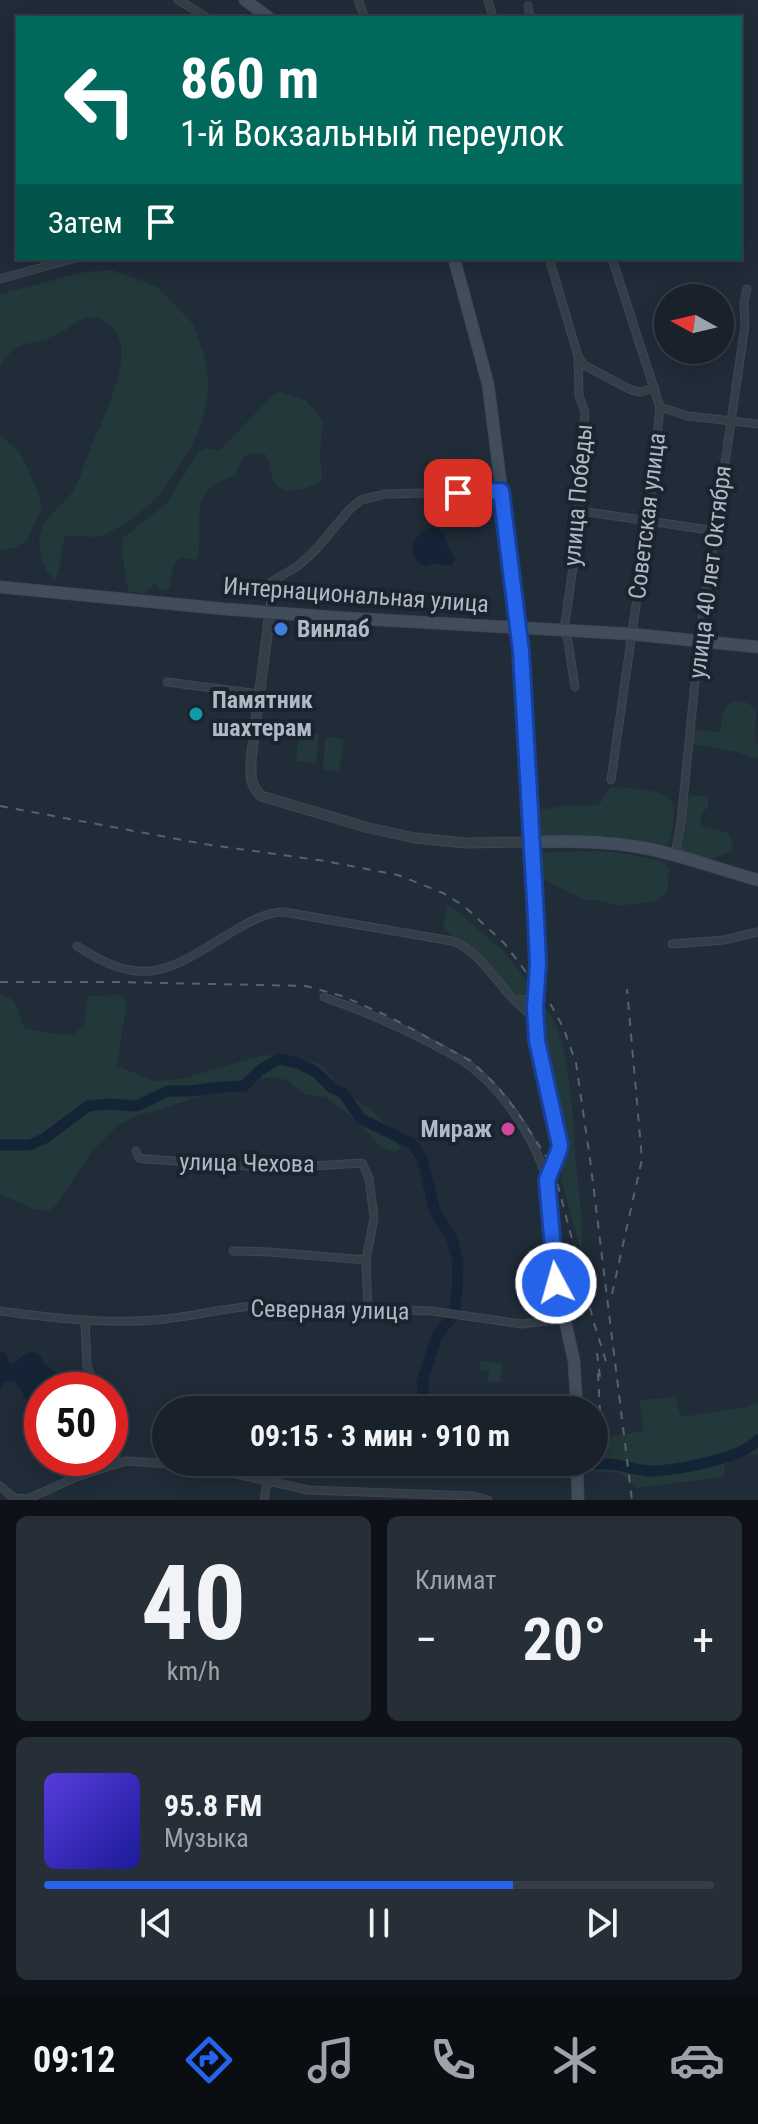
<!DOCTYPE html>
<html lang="ru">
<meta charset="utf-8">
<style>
body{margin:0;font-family:"Roboto Condensed",sans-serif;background:#262e37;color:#f1f3f6;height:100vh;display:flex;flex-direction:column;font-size:30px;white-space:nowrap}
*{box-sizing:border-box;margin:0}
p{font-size:26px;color:#9fa3a9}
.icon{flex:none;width:44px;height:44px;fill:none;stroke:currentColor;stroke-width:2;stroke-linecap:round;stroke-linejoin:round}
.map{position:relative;height:1500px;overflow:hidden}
.drawer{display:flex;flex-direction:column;gap:16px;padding:16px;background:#0e1218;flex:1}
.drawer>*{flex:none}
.banner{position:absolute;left:16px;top:16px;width:726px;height:244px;border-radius:0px;box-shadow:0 4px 20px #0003,0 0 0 2px #373e47;background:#00695c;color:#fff;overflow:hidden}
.needle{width:52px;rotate:278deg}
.buttons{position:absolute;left:654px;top:284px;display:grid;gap:16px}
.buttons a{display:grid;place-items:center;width:80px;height:80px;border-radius:50%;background:#19212b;box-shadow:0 4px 20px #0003,0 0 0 2px #373e47;font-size:40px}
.speed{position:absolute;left:24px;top:1372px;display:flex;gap:16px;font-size:40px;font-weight:700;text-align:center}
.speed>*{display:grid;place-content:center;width:104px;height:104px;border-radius:50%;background:#19212b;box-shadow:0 4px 20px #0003,0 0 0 2px #373e47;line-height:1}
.speed .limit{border:12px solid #d22;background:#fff;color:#111}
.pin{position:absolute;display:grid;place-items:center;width:68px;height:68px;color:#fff;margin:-34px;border-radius:16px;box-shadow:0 4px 12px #0006}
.me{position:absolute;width:88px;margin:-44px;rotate:354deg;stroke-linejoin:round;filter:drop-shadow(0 0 6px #0008)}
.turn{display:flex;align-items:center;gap:28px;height:168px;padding:0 32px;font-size:36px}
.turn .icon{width:104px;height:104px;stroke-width:2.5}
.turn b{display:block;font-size:56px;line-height:68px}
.then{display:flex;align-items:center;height:76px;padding:0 32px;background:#0003;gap:16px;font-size:30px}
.big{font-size:60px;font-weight:700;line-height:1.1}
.drawer .card{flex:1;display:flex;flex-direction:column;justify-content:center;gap:12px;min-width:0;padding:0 28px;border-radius:12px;background:#262e37}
.drawer .dial{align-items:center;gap:0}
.dial b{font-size:104px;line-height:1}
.song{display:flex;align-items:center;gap:24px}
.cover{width:96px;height:96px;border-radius:12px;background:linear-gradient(135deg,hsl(250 70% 55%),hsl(240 70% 35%))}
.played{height:8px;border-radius:4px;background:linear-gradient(90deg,#2563eb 70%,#373e47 70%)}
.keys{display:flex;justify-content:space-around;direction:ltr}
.heat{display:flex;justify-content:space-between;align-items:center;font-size:44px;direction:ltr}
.drawer .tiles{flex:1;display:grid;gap:16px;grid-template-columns:1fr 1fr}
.card:last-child{grid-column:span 2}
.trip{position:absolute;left:152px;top:1396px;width:456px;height:80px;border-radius:40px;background:#19212b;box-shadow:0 4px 20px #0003,0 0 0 2px #373e47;font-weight:700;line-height:80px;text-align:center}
.tab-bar{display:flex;height:128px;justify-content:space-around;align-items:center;background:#0a0d11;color:#9fa3a9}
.tab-bar .icon{width:56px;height:56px}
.tab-bar .on{color:#2563eb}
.tab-bar b{font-size:36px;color:#f1f3f6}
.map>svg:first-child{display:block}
.green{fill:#23383a}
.water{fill:#142436}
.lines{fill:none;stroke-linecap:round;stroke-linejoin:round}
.river{stroke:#142436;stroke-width:11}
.minor-casing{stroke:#3e4752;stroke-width:9}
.tertiary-casing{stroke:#3e4752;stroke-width:11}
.secondary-casing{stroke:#3e4752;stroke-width:13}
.minor{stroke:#343e49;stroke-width:7}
.tertiary{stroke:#343e49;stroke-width:9}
.secondary{stroke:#424d5c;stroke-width:11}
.rail{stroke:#566270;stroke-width:2;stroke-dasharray:8 8;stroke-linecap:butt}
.route-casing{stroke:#184099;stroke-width:20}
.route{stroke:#2563eb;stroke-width:14}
.shop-dot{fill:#3f7fe0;stroke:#1a232e;stroke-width:3}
.culture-dot{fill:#0f9aa8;stroke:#1a232e;stroke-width:3}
.hotel-dot{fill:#d1479c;stroke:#1a232e;stroke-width:3}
.labels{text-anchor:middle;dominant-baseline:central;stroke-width:8;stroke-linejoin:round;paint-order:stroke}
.street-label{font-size:24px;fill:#afb9c5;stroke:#1a232e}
.poi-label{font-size:24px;font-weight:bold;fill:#afb9c5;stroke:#1a232e;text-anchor:start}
</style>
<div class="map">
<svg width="758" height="1500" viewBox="0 0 758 1500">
<rect width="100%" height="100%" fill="#212c39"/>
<g class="green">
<path d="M112,270L156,286L193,324L204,356L209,384L206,406L201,425L191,447L157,498L132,519L107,534L97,537L66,536C59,549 63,569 54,580C42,568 35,545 42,529C48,515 64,504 73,491C81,478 84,465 89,452C100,425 125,375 121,347C120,339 116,331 110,326C100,316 89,314 77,322C70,326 64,332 56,335C32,346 16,339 0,366V294L80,273Z"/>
<path d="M280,392L305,400L318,413L323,422L320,452L322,480C309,490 278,499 272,477C269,468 272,461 264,453C238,453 246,457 234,475C184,495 205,515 198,557L194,560L181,558C171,565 171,575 170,587L165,591L159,589L155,583L143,594L128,591L122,554L123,538L166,504L198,453L205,448L219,451L274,394Z"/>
<path d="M0,435L14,447L22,456L38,492L42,507L27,540L15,548L0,550Z"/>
<path d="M734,701L748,703L756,710L755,739L758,746V759L737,752L693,744L694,732L696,730L720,732C722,719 722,706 734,701Z"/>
<path d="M299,732L319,734L316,763L296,761Z"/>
<path d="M329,737L342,739L344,742L339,772L323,769L325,740Z"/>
<path d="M618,787C663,792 685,788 669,843L665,845L605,836H551C550,836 541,836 540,835C533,830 537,815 541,810L567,805H599L610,788Z"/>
<path d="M690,795L706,796L708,798V806L700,817L702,826L728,833L733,844L731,850C711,862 701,863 680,851L686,801Z"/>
<path d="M596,851L622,853L665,862L669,870L667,892L655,901L619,906L603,901L586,900L538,877L536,858L538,854L546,852Z"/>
<path d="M447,905L451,906L502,950L528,982L530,987L528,993L522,996L509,994L477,958L446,931L443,927Z"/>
<path d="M0,994C21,1000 16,1009 24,1028L48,1033L73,1035L84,1025L88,996L118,995L125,998L127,1001L117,1066L154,1081L181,1079L264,1055L298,1058L320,1064L341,1089L380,1117L401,1149L394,1152L381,1147L359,1123L326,1097L307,1095L299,1090L290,1081L273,1077L260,1079L230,1092H213L152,1112L140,1114L118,1125L92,1151L56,1205L48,1211L34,1209L0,1194Z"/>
<path d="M542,1004C571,1028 573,1127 576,1165C579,1193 584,1224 581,1251L561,1179L563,1150L543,1037L540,1009Z"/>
<path d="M480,1361L502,1364L500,1383L488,1381L489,1371L480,1369Z"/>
<path d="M675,1397L681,1417L746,1407L758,1403V1454L739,1456L725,1464L723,1477L636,1488L621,1473L584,1471V1462H594V1441L602,1438L644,1431L639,1400Z"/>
</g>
<g class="water">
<path d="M433,527L443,532L450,551L456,557L452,566L433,563L426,567L415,559C409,544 417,532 433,527Z"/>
<path d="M0,1352L6,1353L9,1363L12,1364C22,1358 25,1348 39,1354L45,1364L57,1373L59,1390H42V1406L40,1407L28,1403L21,1390L14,1382L5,1381L0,1389Z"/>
</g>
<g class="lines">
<g class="river">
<path d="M0,1145H30L45,1138L88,1106L109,1104L136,1106L168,1091H190L220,1087L244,1086L260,1070L279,1059L298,1063L316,1072L332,1088L343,1093L361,1119L411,1143L422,1158L435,1212L451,1236L458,1262L457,1289L454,1315L437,1335L422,1382L426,1410"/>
<path d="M572,1462C585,1464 597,1463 609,1464C624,1465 638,1471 652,1471C678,1470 741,1459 758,1440"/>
</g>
<defs>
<g id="minor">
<path d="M178,0L208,18"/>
<path d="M358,0L365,18"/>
<path d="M488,0L493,18"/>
<path d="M528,6L530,18"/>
<path d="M549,258L578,356L579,396L585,412L578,501L581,511L564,630L568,641L575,687"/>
<path d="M0,279L76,258"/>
<path d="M580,359L584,365L631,390L640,392L655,388"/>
<path d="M660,407L688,416L758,424"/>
<path d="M581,511L716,531"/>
<path d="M270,612L271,582L298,566L308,557L318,547L349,510L361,500L386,494L501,491"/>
<path d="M167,682L259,694"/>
<path d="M611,780L648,521L660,407L612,258"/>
<path d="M675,855L681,822L699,642L745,325L744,303L747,289"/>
<path d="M672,944L724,940L758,932"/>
<path d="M77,946C148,993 173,967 237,929C251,921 267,912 284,912L452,941C478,950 496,981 514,1000H526L535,993"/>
<path d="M324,997C364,1011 401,1027 438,1047C449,1053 460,1058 470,1066C503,1091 535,1138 546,1178"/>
<path d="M514,1000L536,1020"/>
<path d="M136,1151L139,1158L146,1159L278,1168L362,1163L369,1178L374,1218L366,1260L368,1310"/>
<path d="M233,1251L270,1252L366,1260"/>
<path d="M0,1311C51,1318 104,1324 155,1320C194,1317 233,1305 272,1305L432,1311L522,1324L564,1319"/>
<path d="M85,1320L87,1366L97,1390"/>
<path d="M110,1424L117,1462"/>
<path d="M0,1486L14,1498L27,1499L79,1476L126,1461L201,1466L308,1490L473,1496L488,1500"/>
<path d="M264,1500L267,1481"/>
</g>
<path id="tertiary" d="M270,612L251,760C251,777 249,783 261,796L369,828L415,838L465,843L532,842"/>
<g id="secondary">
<path d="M245,0L269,18"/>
<path d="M454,258L488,384L519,626L537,936C538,971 533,1006 538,1041C542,1076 554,1110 560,1145L558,1153L547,1180L554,1271L574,1361L577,1410"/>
<path d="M0,587L225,609L346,618L631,634L758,647"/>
<path d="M532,842C570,841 607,841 644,848C683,855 720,870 758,880"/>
<path d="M577,1462L578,1500"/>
</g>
</defs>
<use href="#minor" class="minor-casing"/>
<use href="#tertiary" class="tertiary-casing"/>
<use href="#secondary" class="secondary-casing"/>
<use href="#minor" class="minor"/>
<use href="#tertiary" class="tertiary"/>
<use href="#secondary" class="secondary"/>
<g class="rail">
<path d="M0,806L204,844L325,861L398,875L443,893L464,906L504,943L551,1005L563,1027L576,1063L590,1159L632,1500"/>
<path d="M0,982H118L306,986L342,996L390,1017L471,1061L496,1085L516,1110L553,1167L594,1323L607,1365"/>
<path d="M612,1294L642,1159L627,989"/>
<path d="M597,1353L601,1385"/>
<path d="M598,1373L600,1412"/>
</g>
</g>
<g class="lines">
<defs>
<path id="route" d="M458,493L501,491L521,651L536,919L538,964L535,1008L537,1041L560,1145L558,1153L547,1180L556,1283"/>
</defs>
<use href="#route" class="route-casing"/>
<use href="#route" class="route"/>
</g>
<circle class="shop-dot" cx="281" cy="629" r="8"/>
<circle class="culture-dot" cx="196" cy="714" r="8"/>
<circle class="hotel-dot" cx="508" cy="1129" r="8"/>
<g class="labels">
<g class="street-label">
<text transform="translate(578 495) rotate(-85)">улица Победы</text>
<text transform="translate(647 516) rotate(-83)">Советская улица</text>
<text transform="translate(710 572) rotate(-83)">улица 40 лет Октября</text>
<text transform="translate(356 595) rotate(4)">Интернациональная улица</text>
<text transform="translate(247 1163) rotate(1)">улица Чехова</text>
<text transform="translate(330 1310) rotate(1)">Северная улица</text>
</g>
<g class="poi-label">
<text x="297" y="629">Винлаб</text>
<text x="212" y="700">Памятник<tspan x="212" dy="28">шахтерам</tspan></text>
<text x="492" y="1129" text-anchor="end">Мираж</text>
</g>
</g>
</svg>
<div class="buttons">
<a><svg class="needle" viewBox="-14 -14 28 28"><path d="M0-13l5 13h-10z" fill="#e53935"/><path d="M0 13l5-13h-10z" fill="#9fa3a9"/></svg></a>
</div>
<div class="speed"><div class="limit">50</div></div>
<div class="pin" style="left:458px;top:493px;background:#d93025"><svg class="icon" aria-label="arrive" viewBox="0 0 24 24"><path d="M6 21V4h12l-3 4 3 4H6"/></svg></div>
<svg class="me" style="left:556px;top:1283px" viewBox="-20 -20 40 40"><circle r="17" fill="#2563eb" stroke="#fff" stroke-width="3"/><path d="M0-11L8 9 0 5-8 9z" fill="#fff"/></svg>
<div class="trip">09:15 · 3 мин · 910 m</div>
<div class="banner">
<div class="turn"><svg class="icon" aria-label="left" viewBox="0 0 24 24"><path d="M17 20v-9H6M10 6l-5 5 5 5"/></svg><div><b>860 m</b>1-й Вокзальный переулок</div></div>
<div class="then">Затем<svg class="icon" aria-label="arrive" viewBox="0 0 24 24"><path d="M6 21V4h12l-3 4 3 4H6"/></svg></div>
</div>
</div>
<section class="drawer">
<div class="tiles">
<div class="card dial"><b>40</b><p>km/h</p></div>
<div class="card"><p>Климат</p>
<div class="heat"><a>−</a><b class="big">20°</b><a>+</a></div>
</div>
<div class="card">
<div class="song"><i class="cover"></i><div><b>95.8 FM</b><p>Музыка</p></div></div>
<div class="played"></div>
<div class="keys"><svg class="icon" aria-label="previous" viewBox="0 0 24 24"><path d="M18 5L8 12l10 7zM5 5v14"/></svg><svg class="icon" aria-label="pause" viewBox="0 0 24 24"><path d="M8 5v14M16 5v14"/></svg><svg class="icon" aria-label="next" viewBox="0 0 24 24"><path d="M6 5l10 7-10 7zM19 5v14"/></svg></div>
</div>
</div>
</section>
<nav class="tab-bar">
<b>09:12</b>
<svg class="icon on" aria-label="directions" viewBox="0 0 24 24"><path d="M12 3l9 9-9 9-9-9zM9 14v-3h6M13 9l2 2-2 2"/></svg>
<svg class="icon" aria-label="music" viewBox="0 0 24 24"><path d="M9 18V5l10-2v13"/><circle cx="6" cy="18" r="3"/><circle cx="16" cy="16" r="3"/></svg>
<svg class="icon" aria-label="phone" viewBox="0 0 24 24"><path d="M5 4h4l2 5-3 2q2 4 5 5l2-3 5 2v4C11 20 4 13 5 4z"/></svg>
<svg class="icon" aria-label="climate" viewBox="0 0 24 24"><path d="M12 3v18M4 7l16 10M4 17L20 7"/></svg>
<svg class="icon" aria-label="car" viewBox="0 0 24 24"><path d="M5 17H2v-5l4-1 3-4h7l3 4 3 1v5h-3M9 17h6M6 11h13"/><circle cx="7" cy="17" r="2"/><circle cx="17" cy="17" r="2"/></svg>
</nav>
